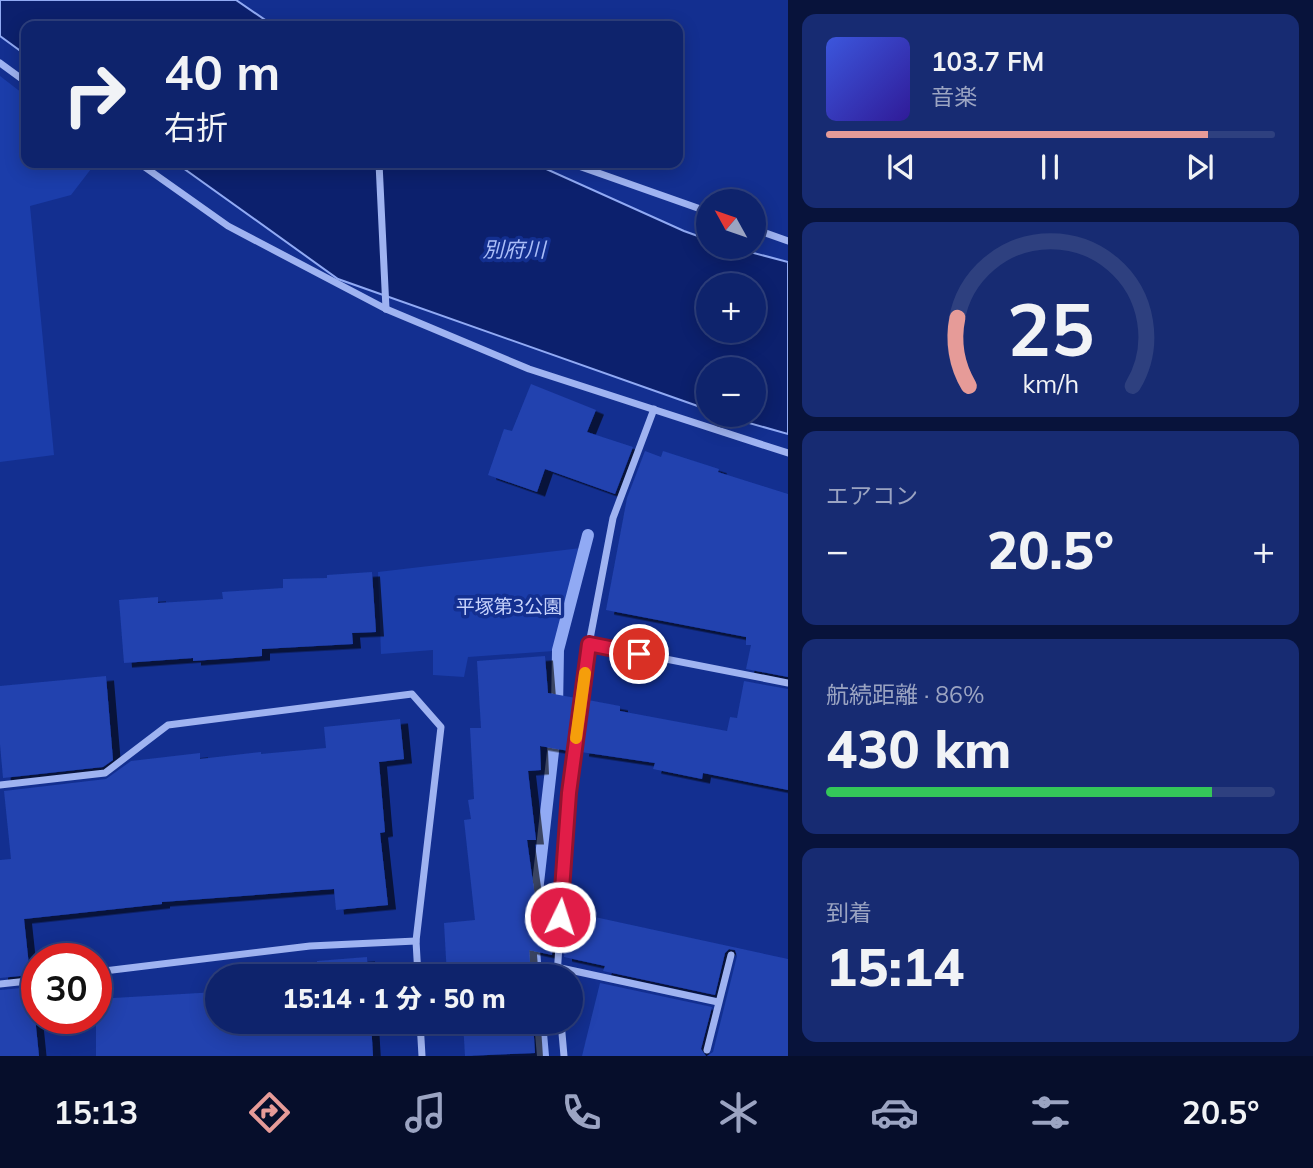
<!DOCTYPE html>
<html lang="ja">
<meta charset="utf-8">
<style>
body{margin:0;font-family:Mulish,"Noto Sans JP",sans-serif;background:#172b72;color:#f1f3f6;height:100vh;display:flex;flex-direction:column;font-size:26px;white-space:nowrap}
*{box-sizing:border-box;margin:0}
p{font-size:23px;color:#9ba4c2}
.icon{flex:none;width:38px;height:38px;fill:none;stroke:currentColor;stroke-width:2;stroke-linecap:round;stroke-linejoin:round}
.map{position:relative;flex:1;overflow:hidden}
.drawer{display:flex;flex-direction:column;gap:14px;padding:14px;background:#08133b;width:525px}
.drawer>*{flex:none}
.hud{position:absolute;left:21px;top:21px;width:662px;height:147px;border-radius:14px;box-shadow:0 4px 18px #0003,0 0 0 2px #2e407f;background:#0e236c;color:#f1f3f6;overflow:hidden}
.needle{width:46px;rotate:310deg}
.fabs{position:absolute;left:696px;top:189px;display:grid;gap:14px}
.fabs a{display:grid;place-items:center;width:70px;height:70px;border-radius:50%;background:#0e236c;box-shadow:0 4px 18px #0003,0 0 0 2px #2e407f;font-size:35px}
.speed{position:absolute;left:21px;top:943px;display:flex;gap:14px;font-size:35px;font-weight:700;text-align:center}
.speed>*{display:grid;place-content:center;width:91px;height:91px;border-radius:50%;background:#0e236c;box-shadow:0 4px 18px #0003,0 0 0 2px #2e407f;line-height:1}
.speed .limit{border:10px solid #d22;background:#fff;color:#111}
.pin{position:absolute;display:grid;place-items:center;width:60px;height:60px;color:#fff;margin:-30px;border:4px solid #fff;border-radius:50%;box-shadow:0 2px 7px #0007}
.me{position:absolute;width:77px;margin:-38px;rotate:4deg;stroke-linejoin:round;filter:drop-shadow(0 0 5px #0008)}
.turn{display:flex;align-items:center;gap:24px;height:147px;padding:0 28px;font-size:32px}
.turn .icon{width:91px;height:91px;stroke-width:2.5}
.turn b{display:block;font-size:49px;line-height:60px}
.big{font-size:52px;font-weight:800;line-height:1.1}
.drawer .widget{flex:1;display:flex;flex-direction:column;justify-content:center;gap:10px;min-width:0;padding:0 24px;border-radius:14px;background:#172b72}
.drawer .dial{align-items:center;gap:0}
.dial svg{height:182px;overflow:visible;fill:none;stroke:#2e407f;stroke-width:7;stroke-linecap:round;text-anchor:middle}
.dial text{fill:#f1f3f6;stroke:none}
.song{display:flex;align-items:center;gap:21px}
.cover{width:84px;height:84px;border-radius:10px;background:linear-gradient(135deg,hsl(230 70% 55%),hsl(250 70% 35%))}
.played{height:7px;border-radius:4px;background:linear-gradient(90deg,#e69b98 85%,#2e407f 85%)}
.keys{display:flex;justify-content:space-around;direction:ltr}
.heat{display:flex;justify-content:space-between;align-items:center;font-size:38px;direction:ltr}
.charge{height:10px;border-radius:5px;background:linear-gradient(90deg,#34c759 86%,#2e407f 0)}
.trip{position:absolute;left:205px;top:964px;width:378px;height:70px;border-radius:35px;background:#0e236c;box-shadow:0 4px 18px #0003,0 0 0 2px #2e407f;font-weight:800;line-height:70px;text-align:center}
.tab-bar{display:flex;height:112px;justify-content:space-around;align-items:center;background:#060e2b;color:#9ba4c2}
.tab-bar .icon{width:49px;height:49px}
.tab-bar .on{color:#e69b98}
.tab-bar b{font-size:32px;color:#f1f3f6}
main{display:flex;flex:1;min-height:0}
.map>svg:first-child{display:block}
.green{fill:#1b3daa}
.water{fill:#0c206d;stroke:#91aaf4;stroke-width:2;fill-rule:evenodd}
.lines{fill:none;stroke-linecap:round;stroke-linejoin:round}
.stream{stroke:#91aaf4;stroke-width:12}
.building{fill:#2142af;filter:url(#shadow)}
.street{stroke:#9fb3f1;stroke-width:7}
.route-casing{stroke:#92132f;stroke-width:18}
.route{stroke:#e11d48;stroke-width:12}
.slow{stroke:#f59e0b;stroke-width:12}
.labels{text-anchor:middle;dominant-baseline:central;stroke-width:7;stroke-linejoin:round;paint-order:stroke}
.park-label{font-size:19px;fill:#c7d3fc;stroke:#132f90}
.water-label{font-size:21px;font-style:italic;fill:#abbef8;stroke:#132f90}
</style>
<main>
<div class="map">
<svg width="788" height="1056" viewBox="0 0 788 1056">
<defs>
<filter id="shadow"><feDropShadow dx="8" dy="4.5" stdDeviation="0" flood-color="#0009"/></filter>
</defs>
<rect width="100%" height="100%" fill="#132f90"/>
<g class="green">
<path d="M0,76L26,96V163H93L94,165L71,195L30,206L54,455L0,462Z"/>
<path d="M581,548L554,651L468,657L464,677L433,675V650L381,654L378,572Z"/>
</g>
<g class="water">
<path d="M0,0H236L274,26H26V55L0,36Z"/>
<path d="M176,163H533L684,231L709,240V247H731L788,262V434L721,415H754V369H709V410L338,279ZM709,285H754V331H709Z"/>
</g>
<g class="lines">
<g class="stream">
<path d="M557,709L558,650L588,535"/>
<path d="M534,918L555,734"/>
<path d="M533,936L536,976"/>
<path d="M540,1022L543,1056"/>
</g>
</g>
<g class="building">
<path d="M531,384L596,410L587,432L633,447L615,494L545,469L537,492L488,475L504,429L512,431Z"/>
<path d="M645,451L661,457L663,451L719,469L718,472L788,494V677L746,669L751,645H746V637L606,610L627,498Z"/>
<path d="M372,572L376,632L352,633L353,644L262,649V656L193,661V658L124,663L119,600L158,597V603L223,599L222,592L283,588V579L327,578V575Z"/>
<path d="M545,656L548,693L576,698L569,751L540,746L541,770L528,771L536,840H527L536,904L555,908L552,955L529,950L531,976H447L444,923L475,920L464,820L471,819L468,800L474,799L470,728H481L477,661Z"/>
<path d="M106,676L113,760L103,767L3,778L0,744V686Z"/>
<path d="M744,681L788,689V790L703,773L702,779L653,769L655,763L581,752L588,700L620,706V711L727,731L730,717L737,718Z"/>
<path d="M400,719L404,759L379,762L385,832L380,833L388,905L336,910L334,889L162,902V904L24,919L30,975L0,978V860L11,859L4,791L106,779L131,761L200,753V759L261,752V754L326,748L324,727Z"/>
<path d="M567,911L788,959V1056H707L713,1052L737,956L735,950L729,949L725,953L715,995L603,971L605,966L564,957Z"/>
<path d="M367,957L368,976H276L275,968L317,963V961Z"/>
<path d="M600,983L712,1007L701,1049L706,1056H582Z"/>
<path d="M32,987L39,1056H0V990Z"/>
<path d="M217,992V1022H371L373,1056H96V999Z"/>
<path d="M463,1022H533L535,1053L465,1056Z"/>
</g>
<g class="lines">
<g class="street">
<path d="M0,63L26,82"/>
<path d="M139,163L228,226L386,309L529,369L788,453"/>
<path d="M379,163L386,309"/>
<path d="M570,163L709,212"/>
<path d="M754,229L788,241"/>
<path d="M589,644L613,518L654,409"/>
<path d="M0,785L105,773L168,725L412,694L441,727L416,941L418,976"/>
<path d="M556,967L718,1002"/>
<path d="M96,972L310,946L416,941"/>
<path d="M557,976L569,793L589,644L788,683"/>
<path d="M0,984L37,980"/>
<path d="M420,1022L422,1056"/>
<path d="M561,1022L564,1056"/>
<path d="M707,1050L731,955"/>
</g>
</g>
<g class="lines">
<defs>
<path id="route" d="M560,917L569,793L589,644L639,654"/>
</defs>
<use href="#route" class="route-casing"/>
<use href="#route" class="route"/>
<path class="slow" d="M576,738L585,673"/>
</g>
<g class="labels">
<g class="park-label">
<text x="509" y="606">平塚第3公園</text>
</g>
<g class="water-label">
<text x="514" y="249">別府川</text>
</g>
</g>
</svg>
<div class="fabs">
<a><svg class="needle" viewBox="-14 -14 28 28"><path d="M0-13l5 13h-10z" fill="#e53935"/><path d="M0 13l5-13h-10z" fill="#9ba4c2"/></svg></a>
<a>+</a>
<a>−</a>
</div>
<div class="speed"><div class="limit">30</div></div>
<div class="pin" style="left:639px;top:654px;background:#d93025"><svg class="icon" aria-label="arrive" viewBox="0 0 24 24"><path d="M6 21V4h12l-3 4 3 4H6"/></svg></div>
<svg class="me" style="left:560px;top:917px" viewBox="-20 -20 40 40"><circle r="17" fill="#e11d48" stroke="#fff" stroke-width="3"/><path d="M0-11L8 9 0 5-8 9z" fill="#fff"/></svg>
<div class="trip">15:14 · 1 分 · 50 m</div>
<div class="hud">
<div class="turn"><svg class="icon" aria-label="right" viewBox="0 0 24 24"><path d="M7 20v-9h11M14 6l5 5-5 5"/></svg><div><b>40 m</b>右折</div></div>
</div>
</div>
<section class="drawer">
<div class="widget">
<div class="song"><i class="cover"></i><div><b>103.7 FM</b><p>音楽</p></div></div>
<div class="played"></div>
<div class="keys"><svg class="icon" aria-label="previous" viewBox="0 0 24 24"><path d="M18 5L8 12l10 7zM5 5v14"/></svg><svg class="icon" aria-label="pause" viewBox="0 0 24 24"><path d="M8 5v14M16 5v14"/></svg><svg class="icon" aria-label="next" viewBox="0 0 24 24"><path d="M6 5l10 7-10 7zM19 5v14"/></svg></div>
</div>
<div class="widget dial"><svg viewBox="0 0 100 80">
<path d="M14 69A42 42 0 1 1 86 69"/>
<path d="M14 69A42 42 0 0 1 9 39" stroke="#e69b98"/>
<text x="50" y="56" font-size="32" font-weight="700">25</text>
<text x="50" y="72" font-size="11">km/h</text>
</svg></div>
<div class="widget"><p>エアコン</p>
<div class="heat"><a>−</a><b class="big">20.5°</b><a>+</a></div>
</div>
<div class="widget"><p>航続距離 · 86%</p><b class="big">430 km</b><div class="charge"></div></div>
<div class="widget"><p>到着</p><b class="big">15:14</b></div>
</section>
</main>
<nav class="tab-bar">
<b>15:13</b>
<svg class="icon on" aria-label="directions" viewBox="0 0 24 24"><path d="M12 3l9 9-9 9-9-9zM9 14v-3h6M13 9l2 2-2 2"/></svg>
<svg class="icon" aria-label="music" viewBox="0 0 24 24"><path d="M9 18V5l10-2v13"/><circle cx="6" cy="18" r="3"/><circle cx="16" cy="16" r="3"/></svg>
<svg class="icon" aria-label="phone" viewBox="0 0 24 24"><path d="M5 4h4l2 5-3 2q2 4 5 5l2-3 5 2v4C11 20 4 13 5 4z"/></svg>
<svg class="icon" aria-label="climate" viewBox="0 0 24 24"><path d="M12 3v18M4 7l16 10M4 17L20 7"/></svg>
<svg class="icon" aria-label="car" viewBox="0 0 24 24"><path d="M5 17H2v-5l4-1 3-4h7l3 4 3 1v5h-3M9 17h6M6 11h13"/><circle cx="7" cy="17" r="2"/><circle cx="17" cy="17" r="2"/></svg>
<svg class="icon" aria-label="filters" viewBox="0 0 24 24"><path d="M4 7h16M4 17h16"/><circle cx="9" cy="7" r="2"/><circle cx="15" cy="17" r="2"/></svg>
<b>20.5°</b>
</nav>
